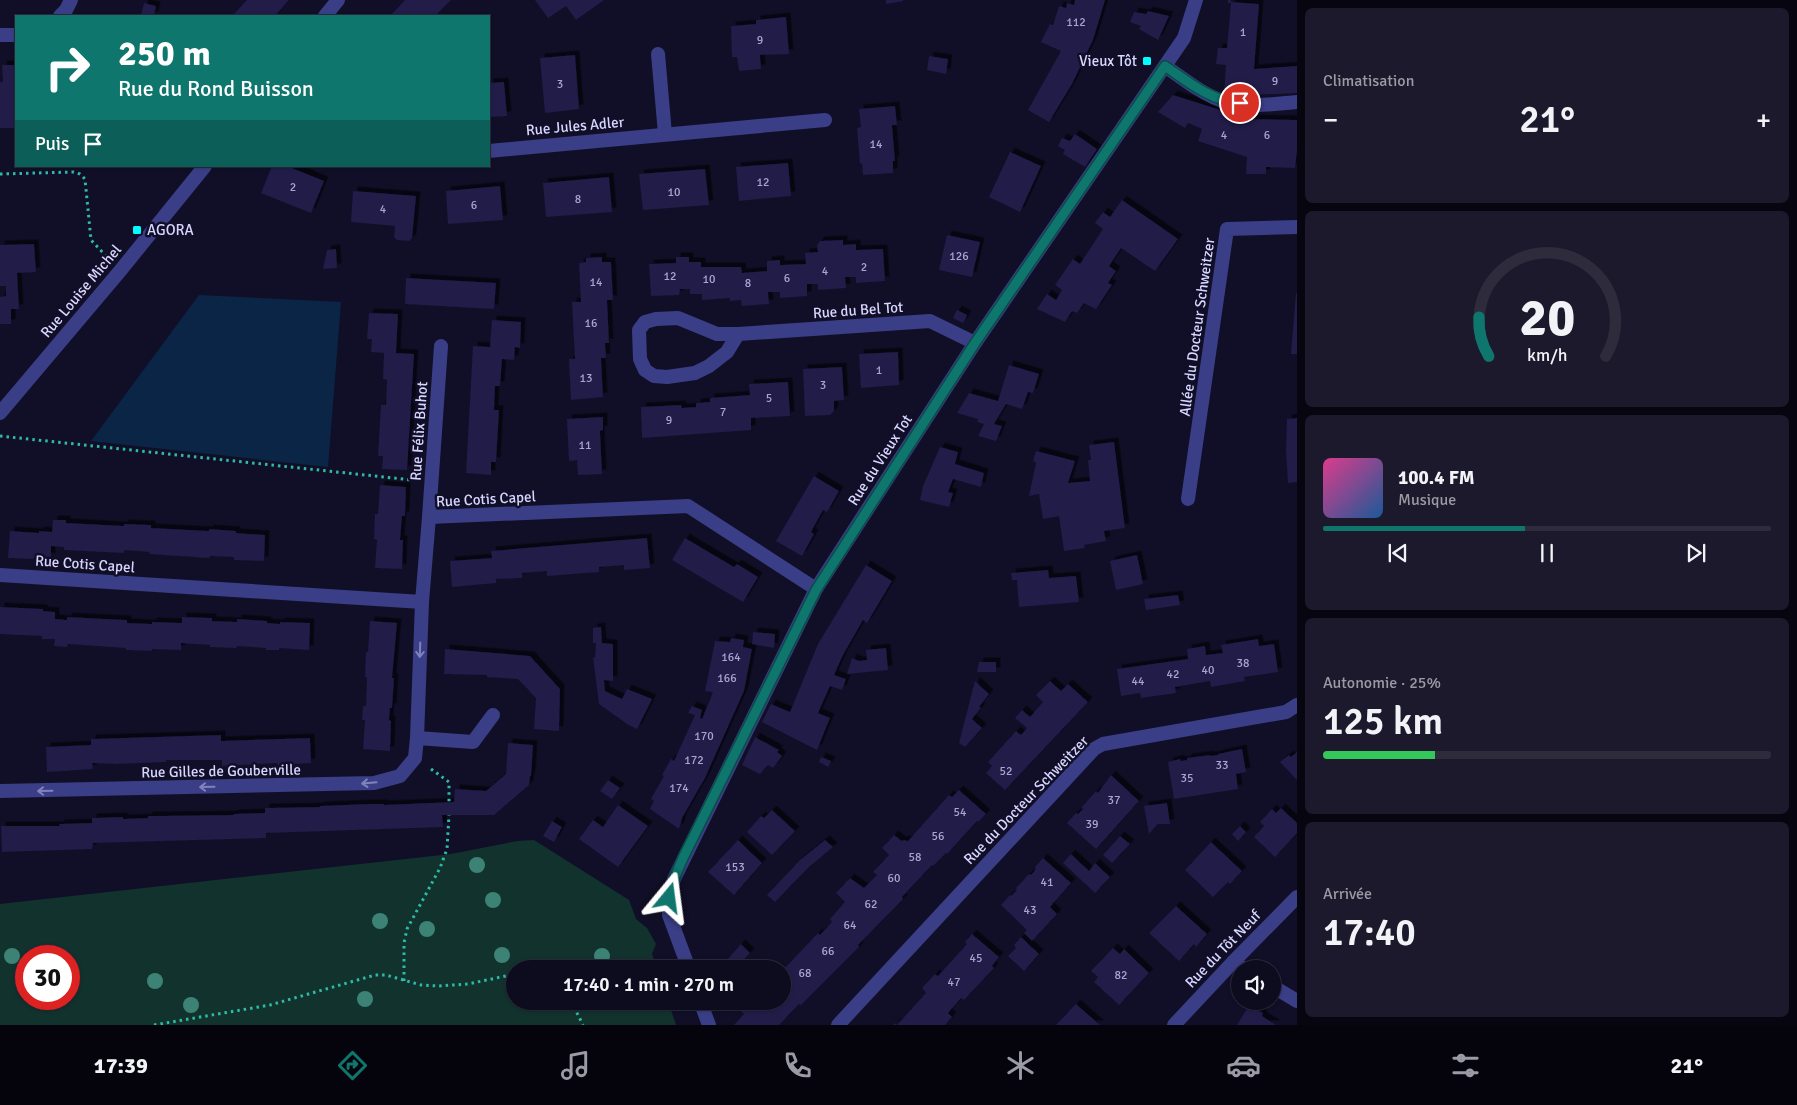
<!DOCTYPE html>
<html lang="fr">
<meta charset="utf-8">
<style>
body{margin:0;font-family:Signika,sans-serif;background:#1b192b;color:#f1f3f6;height:100vh;display:flex;flex-direction:column;font-size:19px;white-space:nowrap}
*{box-sizing:border-box;margin:0}
p{font-size:16px;color:#9a9ba4}
.icon{flex:none;width:28px;height:28px;fill:none;stroke:currentColor;stroke-width:2;stroke-linecap:round;stroke-linejoin:round}
.map{position:relative;flex:1;overflow:hidden}
.sheet{display:flex;flex-direction:column;gap:8px;padding:8px;background:#070610;width:500px}
.sheet>*{flex:none}
.guide{position:absolute;left:15px;top:15px;width:475px;height:152px;border-radius:0px;box-shadow:0 1px 4px #0004,0 0 0 1px #2d2b3c;background:#0f766e;color:#fff;overflow:hidden}
.tools{position:absolute;left:1231px;top:960px;display:grid;gap:10px}
.tools a{display:grid;place-items:center;width:50px;height:50px;border-radius:50%;background:#0d0b1e;box-shadow:0 1px 4px #0004,0 0 0 1px #2d2b3c;font-size:25px}
.speed{position:absolute;left:15px;top:945px;display:flex;gap:10px;font-size:25px;font-weight:700;text-align:center}
.speed>*{display:grid;place-content:center;width:65px;height:65px;border-radius:50%;background:#0d0b1e;box-shadow:0 1px 4px #0004,0 0 0 1px #2d2b3c;line-height:1}
.speed .limit{border:8px solid #d22;background:#fff;color:#111}
.pin{position:absolute;display:grid;place-items:center;width:42px;height:42px;color:#fff;margin:-21px;border:2px solid #fff;border-radius:50%;box-shadow:0 1px 5px #0007}
.me{position:absolute;width:55px;margin:-28px;rotate:16deg;stroke-linejoin:round;filter:drop-shadow(0 0 4px #0008)}
.turn{display:flex;align-items:center;gap:18px;height:105px;padding:0 20px;font-size:22px}
.turn .icon{width:65px;height:65px;stroke-width:2.5}
.turn b{display:block;font-size:35px;line-height:42px}
.then{display:flex;align-items:center;height:48px;padding:0 20px;background:#0003;gap:10px;font-size:19px}
.big{font-size:38px;font-weight:600;line-height:1.1}
.sheet .tile{flex:1;display:flex;flex-direction:column;justify-content:center;gap:8px;min-width:0;padding:0 18px;border-radius:8px;background:#1b192b}
.sheet .dial{align-items:center;gap:0}
.dial svg{height:130px;overflow:visible;fill:none;stroke:#2d2b3c;stroke-width:7;stroke-linecap:round;text-anchor:middle}
.dial text{fill:#f1f3f6;stroke:none}
.song{display:flex;align-items:center;gap:15px}
.cover{width:60px;height:60px;border-radius:8px;background:linear-gradient(135deg,hsl(330 70% 55%),hsl(210 70% 35%))}
.played{height:5px;border-radius:2px;background:linear-gradient(90deg,#0f766e 45%,#2d2b3c 45%)}
.keys{display:flex;justify-content:space-around;direction:ltr}
.heat{display:flex;justify-content:space-between;align-items:center;font-size:28px;direction:ltr}
.charge{height:8px;border-radius:4px;background:linear-gradient(90deg,#34c759 25%,#2d2b3c 0)}
.trip{position:absolute;left:506px;top:960px;width:285px;height:50px;border-radius:25px;background:#0d0b1e;box-shadow:0 1px 4px #0004,0 0 0 1px #2d2b3c;font-weight:600;line-height:50px;text-align:center}
.tab-bar{display:flex;height:80px;justify-content:space-around;align-items:center;background:#05040c;color:#9a9ba4}
.tab-bar .icon{width:35px;height:35px}
.tab-bar .active{color:#0f766e}
.tab-bar b{font-size:22px;color:#f1f3f6}
main{display:flex;flex:1;min-height:0}
.map>svg:first-child{display:block}
.green{fill:#12322e;fill-rule:evenodd}
.water{fill:#0a2546}
.building{fill:#201b49;filter:url(#shadow)}
.lines{fill:none;stroke-linecap:round;stroke-linejoin:round}
.path{stroke:#2ebba6;stroke-width:3;stroke-dasharray:2.5 4;stroke-linecap:butt}
.minor{stroke:#3a3e87;stroke-width:14}
.tertiary{stroke:#3a3e87;stroke-width:14}
.tree{fill:#3c8376}
.oneway{stroke:#8182bd}
.route-casing{stroke:#0a4d48;stroke-width:12}
.route{stroke:#0f766e;stroke-width:9}
.poi-dot{fill:#02fcff;stroke:#110f28;stroke-width:2}
.labels{text-anchor:middle;dominant-baseline:central;stroke-width:5;stroke-linejoin:round;paint-order:stroke}
.number-label{font-size:12px;fill:#a9a7d2}
.poi-label{font-size:15px;fill:#d7d6ff;stroke:#110f28;text-anchor:end}
.street-label{font-size:15px;fill:#d7d6ff;stroke:#110f28}
</style>
<main>
<div class="map">
<svg width="1297" height="1025" viewBox="0 0 1297 1025">
<defs>
<filter id="shadow"><feDropShadow dx="4.5" dy="-4.5" stdDeviation="0" flood-color="#0009"/></filter>
</defs>
<rect width="100%" height="100%" fill="#110f28"/>
<path class="green" d="M534,840L629,900L636,919L647,928L656,944L652,954L657,969H515V1001H668L676,1025H0V904L451,854L517,841ZM26,956H69V999H26Z"/>
<path class="water" d="M199,295L341,302L328,467L91,441Z"/>
<g class="building">
<path d="M247,0H289L275,16H232Z"/>
<path d="M405,0H451L435,16H390Z"/>
<path d="M535,0H604L576,20L566,6L548,18Z"/>
<path d="M886,0H903V1L886,4Z"/>
<path d="M1075,0H1105L1093,40L1072,84L1049,122L1028,110L1061,51L1041,42L1050,24L1053,25L1059,6L1066,8L1067,3L1074,5Z"/>
<path d="M1228,0H1231V2L1259,4L1254,69L1297,66V93L1252,95L1224,93L1226,65L1216,64L1218,48H1227L1231,3H1228Z"/>
<path d="M144,3L156,6L154,16L141,15Z"/>
<path d="M1148,11L1169,16L1158,40L1139,29L1141,26L1130,22L1134,12L1146,14Z"/>
<path d="M786,17L789,54L760,55L761,69L739,71L737,57H732L731,26L756,24V20Z"/>
<path d="M575,55L579,109L545,113L540,58Z"/>
<path d="M929,56L948,59L946,74L927,70Z"/>
<path d="M2,65H16V128H0V82H3Z"/>
<path d="M504,82L507,116L489,117V83Z"/>
<path d="M1173,95L1249,119L1297,120V150L1295,168L1266,167V174H1246L1247,157L1198,141L1202,129L1188,123L1185,128L1158,112Z"/>
<path d="M895,106L897,125H892L895,161H893V173L863,175L862,163L860,164L857,128L861,127L859,109Z"/>
<path d="M1075,134L1097,149L1085,167L1063,154L1065,150L1058,146L1062,138L1070,141Z"/>
<path d="M1010,152L1041,166L1020,212L989,197Z"/>
<path d="M788,163L791,196L739,201L736,167Z"/>
<path d="M272,166H287L324,181L311,213L261,193Z"/>
<path d="M705,169L709,205L643,210L639,174Z"/>
<path d="M609,177L612,212L546,217L543,183Z"/>
<path d="M500,186L503,220L448,224L446,191Z"/>
<path d="M353,191L416,196L412,238L409,241L397,240L394,237L395,226L351,222Z"/>
<path d="M1122,200L1178,239L1155,271L1121,248L1109,266L1116,271L1108,283L1112,285L1096,309L1084,303L1077,313L1072,311L1065,322L1037,309L1047,294L1056,300L1062,290L1055,285L1073,259L1080,264L1103,229L1095,223L1103,212L1110,217Z"/>
<path d="M947,235L980,242L972,277L939,270Z"/>
<path d="M843,240V245L856,244V250L883,249L885,281L856,283V277H845L846,288L818,290V284H807V296L780,298V292H768L769,304L742,306L741,300L730,301V298L702,300V294H690V289H680L679,295L651,296L649,264L676,263V257H689V262H701V267H741L742,273L767,271V261L780,260V265L806,264L805,253L818,252L817,245L820,241Z"/>
<path d="M34,244L36,272L17,273L19,309H11V324H0V297L6,296V286H0V245Z"/>
<path d="M336,249L337,268L323,269L327,250Z"/>
<path d="M602,257V262H611L613,300H607L609,343H605L606,358H601L603,397L571,400L569,359H575L572,302H581L579,263L586,262V258Z"/>
<path d="M406,278L496,283L494,309L405,304Z"/>
<path d="M1296,293H1297V354H1291Z"/>
<path d="M957,310L967,315L963,323L953,318Z"/>
<path d="M369,313L398,314L396,353L414,354L407,470L382,469L383,456H378L381,405H386L387,380L383,379L384,353L371,352L372,339H367Z"/>
<path d="M492,320L521,322L520,348L515,347L514,360L502,359L500,386H495L494,410H499L496,462H491V475L466,473L473,346L490,347Z"/>
<path d="M898,352L899,385L861,388L859,354Z"/>
<path d="M1009,365L1039,374L1033,393L1028,392L1022,409L1006,404L994,424L1002,426L996,441L978,436L984,424L977,422L978,419L957,413L969,393L998,401Z"/>
<path d="M842,367L844,400L834,401V411L830,415L805,416L803,369Z"/>
<path d="M788,382L790,416L751,418V430L642,438L641,407L681,405L682,408L696,407V403L710,402V398L750,395L749,384Z"/>
<path d="M603,417V430L600,431L602,474L578,475L577,460L569,461L567,419Z"/>
<path d="M1297,418V482L1288,483L1286,450L1287,419Z"/>
<path d="M1114,442L1125,528L1104,531L1106,541L1084,545L1085,548L1064,551L1059,516L1043,519L1039,494L1029,496L1036,463L1033,461L1036,451L1075,461L1068,483L1090,481L1088,460H1091L1089,445Z"/>
<path d="M940,447L958,452L955,464L984,473L981,487L953,479L948,492L953,493L949,507L920,500L923,486Z"/>
<path d="M814,476L839,491L827,512L823,510L811,532L814,534L802,556L776,541Z"/>
<path d="M380,485L406,487L405,516H402L400,540H403L402,569L375,568L377,540L374,539L375,514H378Z"/>
<path d="M53,520H66V523L124,526V524L151,525V528L209,531V529L236,531V533L265,535L264,561L234,560V557L210,556L209,558L149,554L150,552L124,550V553L64,550V547L51,546V558L38,557V559L8,558L10,531L39,533V531L52,532Z"/>
<path d="M647,538L650,568L624,570V565L599,567V572L547,576V571L522,573V578L496,579V583L452,587L450,561L492,558L491,551Z"/>
<path d="M685,538L734,567L737,564L758,577L743,602L672,560Z"/>
<path d="M1137,555L1143,584L1116,590L1110,561Z"/>
<path d="M866,565L892,581L867,623L863,620L843,655L834,675L846,679L842,690L830,686L818,713L830,718L817,750L762,722L771,704L790,712L818,644Z"/>
<path d="M1048,570L1049,578L1076,576L1079,602L1019,607L1017,580H1012L1011,573Z"/>
<path d="M1178,595L1180,605L1146,610L1144,599Z"/>
<path d="M0,607L43,609V611L55,612V619L67,620V617L105,619L127,620V623L152,624V622L182,623V617L212,618V621L237,622V619L267,621V623L280,624V622L310,623L309,650L279,648V650H266V648L237,646L236,648L210,647V645L181,643V650L152,649V651L126,650V648L68,644L67,647L54,646L55,639H42V636L0,634Z"/>
<path d="M370,621L397,623L392,678H394L392,708H390L389,720L391,721L390,751L363,749L365,720H362L363,706H366L367,677H365L366,652H368Z"/>
<path d="M601,627L602,643L613,644V681L604,680L605,691L622,699L627,689L652,699L637,729L627,724L599,704L593,657L595,658L596,643H593V628Z"/>
<path d="M753,632L775,634L774,648L752,644Z"/>
<path d="M731,638L744,640L743,647L752,649L744,691L705,778L682,818L679,829L650,809L654,801L651,799L664,776L662,775L671,759L674,761L695,715L688,713L692,706L702,710L700,718L702,719L710,700L713,692L705,691L715,641L730,642Z"/>
<path d="M1258,639L1259,646L1274,644L1278,672L1244,677L1245,681L1211,687L1210,681L1175,687L1176,693L1141,698L1140,693L1121,696L1117,669L1188,659L1187,649L1205,646L1206,655L1223,653L1221,645Z"/>
<path d="M886,648L888,670L847,674L852,658L859,661L867,660L866,650Z"/>
<path d="M445,649L530,656L560,689L559,731L534,729L536,698L518,679L487,677V675L444,674Z"/>
<path d="M979,662H996V672H977Z"/>
<path d="M975,681L989,694L979,707L981,708L972,719L982,728L965,747L959,743Z"/>
<path d="M1050,681L1061,691L1068,684L1088,702L1005,790L986,773L992,766L988,762L1016,731L1021,735L1027,728L1015,718L1022,710L1030,717L1043,702L1036,695Z"/>
<path d="M221,735V741L310,738L311,763L278,765L277,763L222,766V760H166V762L115,764L92,763L93,769L47,772L46,747L91,745V739Z"/>
<path d="M755,737L779,750L777,752L782,756L773,768L768,765L760,774L742,765Z"/>
<path d="M508,743L533,745L531,776H530L529,785L494,815H442L443,827L266,833V838L93,843L92,849L2,852L1,826H60L59,824L92,823V818L123,817V819L148,818V816H156L234,815V814L265,813V808L320,807V806L369,804H384V805L454,802L455,789L486,791L506,774Z"/>
<path d="M1242,749L1246,772L1236,774L1238,789L1174,799L1168,762L1180,759L1181,761L1187,760V758L1210,755V756L1218,755V754Z"/>
<path d="M1297,752V780L1280,762L1289,755L1291,757Z"/>
<path d="M821,757L831,761L828,767L819,762Z"/>
<path d="M1111,775L1139,801L1096,849L1067,823L1076,813L1078,814L1083,809L1082,807L1096,791L1098,793Z"/>
<path d="M608,780L620,788L612,799L600,791Z"/>
<path d="M959,790L986,814L978,822L977,821L947,854L946,853L933,866L932,865L902,897L903,899L858,945L859,947L801,1005L799,1004L779,1025H734L744,1014L741,1011L744,1007L737,1001H782V971L818,933L820,935L832,922L830,919L845,902L836,893L850,878L864,888L877,875L873,872L889,855L882,848L894,835L902,841L904,840L908,841L949,795L952,797Z"/>
<path d="M1167,803L1170,824H1158L1149,834L1144,806Z"/>
<path d="M618,805L648,826L618,867L579,839L593,820L603,827Z"/>
<path d="M1281,808L1297,823V833L1275,857L1254,837L1264,826L1260,822L1272,809L1276,813Z"/>
<path d="M772,810L795,831L772,855L747,832L761,816L764,818Z"/>
<path d="M552,821L562,827L554,842L543,836Z"/>
<path d="M1240,826L1246,832L1238,841L1232,834Z"/>
<path d="M1120,836L1130,844L1112,863L1103,855Z"/>
<path d="M738,840L762,863L734,895L708,872Z"/>
<path d="M825,840L833,847L809,867L775,902L767,895L800,860Z"/>
<path d="M1211,842L1242,871L1230,884L1228,882L1213,897L1185,870Z"/>
<path d="M1071,854L1089,871L1095,863L1110,877L1095,893L1063,863Z"/>
<path d="M1043,858L1071,883L1050,907L1057,914L1032,941L1024,933L1027,930L1001,905L1010,895L1011,896L1017,890L1016,888L1029,874L1031,875L1036,869L1035,867Z"/>
<path d="M1176,906L1207,934L1196,947L1194,944L1179,961L1149,933Z"/>
<path d="M972,934L999,957L992,966L994,968L964,1000L961,998L948,1013L952,1017L945,1025H893L895,1023L897,1025L926,993L922,988L935,974L938,976L967,944L965,942Z"/>
<path d="M1021,937L1039,954L1024,971L1008,956L1016,948L1014,945Z"/>
<path d="M741,944L750,953L735,969H719Z"/>
<path d="M1113,948L1120,954L1124,949L1149,973L1119,1005L1094,982L1098,977L1091,971Z"/>
<path d="M1076,1004L1100,1025H1056Z"/>
<path d="M1248,1007L1252,1010L1254,1008L1263,1013L1262,1016L1276,1025H1237Z"/>
</g>
<g class="lines">
<g class="path">
<path d="M0,174L73,172L80,174L85,179L91,240L106,256"/>
<path d="M0,436L412,480"/>
<path d="M431,769L449,782V802"/>
<path d="M404,981V943L407,929L440,868L447,849L449,815"/>
<path d="M571,1001L583,1025"/>
<path d="M154,1025L270,1005L375,975H386L421,985L439,986L468,984L515,974"/>
</g>
<g class="minor">
<path d="M60,16L66,10L71,0"/>
<path d="M325,16L338,0"/>
<path d="M0,35H16"/>
<path d="M658,54L665,134"/>
<path d="M1165,66C1182,78 1206,97 1226,102C1249,108 1274,104 1297,102"/>
<path d="M489,151L825,120"/>
<path d="M738,334H717L678,318L656,319L645,322L639,330L640,359L645,370L654,376L667,377L695,373L709,366L727,352L738,334L930,321L975,343"/>
<path d="M0,413L120,271L205,166"/>
<path d="M1188,499L1227,229L1297,227"/>
<path d="M429,517L441,346"/>
<path d="M0,575L422,602L429,517L688,506L816,589"/>
<path d="M417,738L473,742L493,715"/>
<path d="M0,791L374,783L400,776L415,758L417,738L422,602"/>
<path d="M1233,962L1244,969"/>
<path d="M689,969L669,915V898L674,879L816,589L975,343L1184,38L1196,0"/>
<path d="M1272,986L1297,1001"/>
<path d="M700,1001L709,1025"/>
<path d="M838,1025L1094,749L1103,744L1286,712L1297,705"/>
</g>
<path class="tertiary" d="M1174,1025L1233,962L1297,897"/>
</g>
<g class="tree">
<circle cx="477" cy="865" r="8"/>
<circle cx="493" cy="900" r="8"/>
<circle cx="380" cy="921" r="8"/>
<circle cx="427" cy="929" r="8"/>
<circle cx="502" cy="955" r="8"/>
<circle cx="12" cy="956" r="8"/>
<circle cx="602" cy="956" r="8"/>
<circle cx="155" cy="981" r="8"/>
<circle cx="365" cy="999" r="8"/>
<circle cx="191" cy="1005" r="8"/>
</g>
<defs><path id="oneway-shaft" d="M-6 0H5M1.5-3L5.5 0L1.5 3" fill="none" stroke-width="1.6" stroke-linecap="round" stroke-linejoin="round" transform="scale(1.25)"/></defs>
<g class="oneway">
<use href="#oneway-shaft" transform="translate(420 650) rotate(92)"/>
<use href="#oneway-shaft" transform="translate(369 783) rotate(175)"/>
<use href="#oneway-shaft" transform="translate(207 787) rotate(179)"/>
<use href="#oneway-shaft" transform="translate(45 791) rotate(179)"/>
</g>
<g class="lines">
<defs>
<path id="route" d="M669,898L674,879L683,858L816,590L975,343L1165,66C1188,82 1211,101 1240,103"/>
</defs>
<use href="#route" class="route-casing"/>
<use href="#route" class="route"/>
</g>
<g class="poi-dot">
<rect x="1142" y="56" width="10" height="10" rx="2.5"/>
<rect x="132" y="225" width="10" height="10" rx="2.5"/>
</g>
<g class="labels">
<g class="number-label">
<text x="1076" y="22">112</text>
<text x="1243" y="32">1</text>
<text x="760" y="40">9</text>
<text x="1275" y="81">9</text>
<text x="560" y="84">3</text>
<text x="1224" y="135">4</text>
<text x="1267" y="135">6</text>
<text x="876" y="144">14</text>
<text x="763" y="182">12</text>
<text x="293" y="187">2</text>
<text x="674" y="192">10</text>
<text x="578" y="199">8</text>
<text x="474" y="205">6</text>
<text x="383" y="209">4</text>
<text x="959" y="256">126</text>
<text x="864" y="267">2</text>
<text x="825" y="271">4</text>
<text x="670" y="276">12</text>
<text x="787" y="278">6</text>
<text x="709" y="279">10</text>
<text x="596" y="282">14</text>
<text x="748" y="283">8</text>
<text x="591" y="323">16</text>
<text x="879" y="370">1</text>
<text x="586" y="378">13</text>
<text x="823" y="385">3</text>
<text x="769" y="398">5</text>
<text x="723" y="412">7</text>
<text x="669" y="420">9</text>
<text x="585" y="445">11</text>
<text x="731" y="657">164</text>
<text x="1243" y="663">38</text>
<text x="1208" y="670">40</text>
<text x="1173" y="674">42</text>
<text x="727" y="678">166</text>
<text x="1138" y="681">44</text>
<text x="704" y="736">170</text>
<text x="694" y="760">172</text>
<text x="1222" y="765">33</text>
<text x="1006" y="771">52</text>
<text x="1187" y="778">35</text>
<text x="679" y="788">174</text>
<text x="1114" y="800">37</text>
<text x="960" y="812">54</text>
<text x="1092" y="824">39</text>
<text x="938" y="836">56</text>
<text x="915" y="857">58</text>
<text x="735" y="867">153</text>
<text x="894" y="878">60</text>
<text x="1047" y="882">41</text>
<text x="871" y="904">62</text>
<text x="1030" y="910">43</text>
<text x="850" y="925">64</text>
<text x="828" y="951">66</text>
<text x="976" y="958">45</text>
<text x="805" y="973">68</text>
<text x="1121" y="975">82</text>
<text x="954" y="982">47</text>
</g>
<g class="poi-label">
<text x="1137" y="61">Vieux Tôt</text>
<text x="147" y="230" text-anchor="start">AGORA</text>
</g>
<g class="street-label">
<text transform="translate(575 126) rotate(-5)">Rue Jules Adler</text>
<text transform="translate(81 291) rotate(-50)">Rue Louise Michel</text>
<text transform="translate(858 310) rotate(-4)">Rue du Bel Tot</text>
<text transform="translate(1197 327) rotate(-82)">Allée du Docteur Schweitzer</text>
<text transform="translate(419 431) rotate(-86)">Rue Félix Buhot</text>
<text transform="translate(880 460) rotate(-57)">Rue du Vieux Tot</text>
<text transform="translate(486 499) rotate(-3)">Rue Cotis Capel</text>
<text transform="translate(85 564) rotate(4)">Rue Cotis Capel</text>
<text transform="translate(221 771) rotate(-1)">Rue Gilles de Gouberville</text>
<text transform="translate(1026 800) rotate(-46)">Rue du Docteur Schweitzer</text>
<text transform="translate(1223 949) rotate(-46)">Rue du Tôt Neuf</text>
</g>
</g>
</svg>
<div class="tools">
<a><svg class="icon" aria-label="sound" viewBox="0 0 24 24"><path d="M4 9h4l5-4v14l-5-4H4zM17 9q2 3 0 6"/></svg></a>
</div>
<div class="speed"><div class="limit">30</div></div>
<div class="pin" style="left:1240px;top:103px;background:#d93025"><svg class="icon" aria-label="arrive" viewBox="0 0 24 24"><path d="M6 21V4h12l-3 4 3 4H6"/></svg></div>
<svg class="me" style="left:669px;top:898px" viewBox="-20 -20 40 40"><path d="M0-17L14 15 0 8-14 15z" fill="#0f766e" stroke="#fff" stroke-width="4"/></svg>
<div class="trip">17:40 · 1 min · 270 m</div>
<div class="guide">
<div class="turn"><svg class="icon" aria-label="right" viewBox="0 0 24 24"><path d="M7 20v-9h11M14 6l5 5-5 5"/></svg><div><b>250 m</b>Rue du Rond Buisson</div></div>
<div class="then">Puis<svg class="icon" aria-label="arrive" viewBox="0 0 24 24"><path d="M6 21V4h12l-3 4 3 4H6"/></svg></div>
</div>
</div>
<section class="sheet">
<div class="tile"><p>Climatisation</p>
<div class="heat"><a>−</a><b class="big">21°</b><a>+</a></div>
</div>
<div class="tile dial"><svg viewBox="0 0 100 80">
<path d="M14 69A42 42 0 1 1 86 69"/>
<path d="M14 69A42 42 0 0 1 8 45" stroke="#0f766e"/>
<text x="50" y="56" font-size="32" font-weight="700">20</text>
<text x="50" y="72" font-size="11">km/h</text>
</svg></div>
<div class="tile">
<div class="song"><i class="cover"></i><div><b>100.4 FM</b><p>Musique</p></div></div>
<div class="played"></div>
<div class="keys"><svg class="icon" aria-label="previous" viewBox="0 0 24 24"><path d="M18 5L8 12l10 7zM5 5v14"/></svg><svg class="icon" aria-label="pause" viewBox="0 0 24 24"><path d="M8 5v14M16 5v14"/></svg><svg class="icon" aria-label="next" viewBox="0 0 24 24"><path d="M6 5l10 7-10 7zM19 5v14"/></svg></div>
</div>
<div class="tile"><p>Autonomie · 25%</p><b class="big">125 km</b><div class="charge"></div></div>
<div class="tile"><p>Arrivée</p><b class="big">17:40</b></div>
</section>
</main>
<nav class="tab-bar">
<b>17:39</b>
<svg class="icon active" aria-label="directions" viewBox="0 0 24 24"><path d="M12 3l9 9-9 9-9-9zM9 14v-3h6M13 9l2 2-2 2"/></svg>
<svg class="icon" aria-label="music" viewBox="0 0 24 24"><path d="M9 18V5l10-2v13"/><circle cx="6" cy="18" r="3"/><circle cx="16" cy="16" r="3"/></svg>
<svg class="icon" aria-label="phone" viewBox="0 0 24 24"><path d="M5 4h4l2 5-3 2q2 4 5 5l2-3 5 2v4C11 20 4 13 5 4z"/></svg>
<svg class="icon" aria-label="climate" viewBox="0 0 24 24"><path d="M12 3v18M4 7l16 10M4 17L20 7"/></svg>
<svg class="icon" aria-label="car" viewBox="0 0 24 24"><path d="M5 17H2v-5l4-1 3-4h7l3 4 3 1v5h-3M9 17h6M6 11h13"/><circle cx="7" cy="17" r="2"/><circle cx="17" cy="17" r="2"/></svg>
<svg class="icon" aria-label="filters" viewBox="0 0 24 24"><path d="M4 7h16M4 17h16"/><circle cx="9" cy="7" r="2"/><circle cx="15" cy="17" r="2"/></svg>
<b>21°</b>
</nav>
